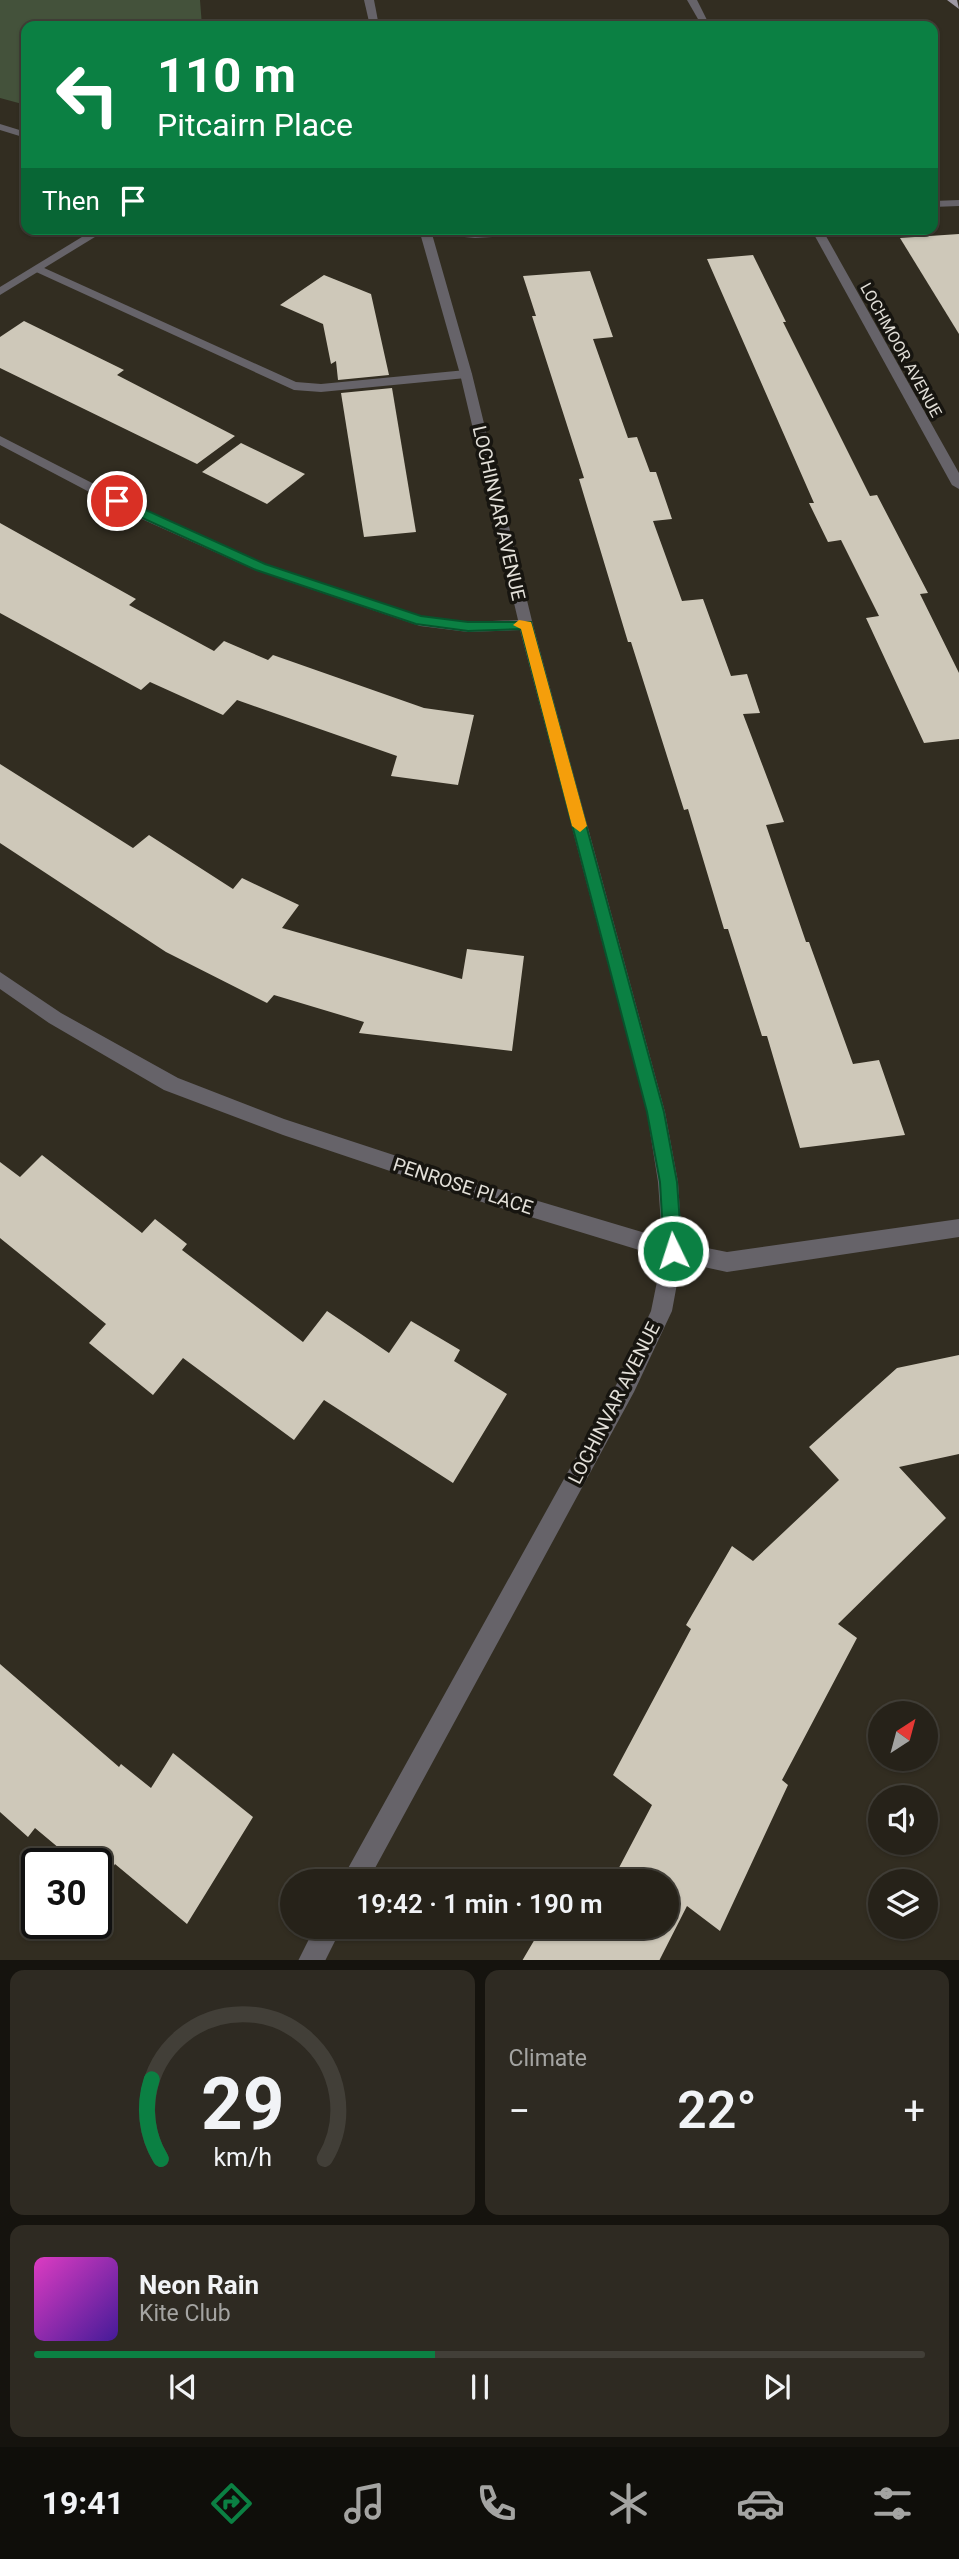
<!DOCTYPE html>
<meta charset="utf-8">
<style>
body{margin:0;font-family:Roboto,sans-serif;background:#2e2a22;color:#f1f3f6;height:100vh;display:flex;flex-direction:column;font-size:26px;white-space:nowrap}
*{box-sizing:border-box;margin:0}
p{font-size:23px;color:#a4a4a2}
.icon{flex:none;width:38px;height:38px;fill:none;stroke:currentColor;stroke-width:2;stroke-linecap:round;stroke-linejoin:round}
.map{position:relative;height:1960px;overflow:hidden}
.panel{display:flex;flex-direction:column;gap:10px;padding:10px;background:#15130e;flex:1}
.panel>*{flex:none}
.top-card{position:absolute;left:21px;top:21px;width:917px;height:214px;border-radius:14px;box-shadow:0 2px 5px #0004,0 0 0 2px #423f38;background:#0b8043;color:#fff;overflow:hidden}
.needle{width:46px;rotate:36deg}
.tools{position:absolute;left:868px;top:1701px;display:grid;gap:14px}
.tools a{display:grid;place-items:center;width:70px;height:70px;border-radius:50%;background:#262219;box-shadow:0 2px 5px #0004,0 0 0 2px #423f38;font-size:35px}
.speed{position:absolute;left:21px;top:1848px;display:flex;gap:14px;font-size:35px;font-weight:700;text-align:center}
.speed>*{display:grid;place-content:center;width:91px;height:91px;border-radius:50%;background:#262219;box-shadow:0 2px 5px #0004,0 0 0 2px #423f38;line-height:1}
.speed .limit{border:4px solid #111;border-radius:10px;background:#fff;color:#111}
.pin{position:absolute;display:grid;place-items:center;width:60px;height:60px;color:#fff;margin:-30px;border:4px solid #fff;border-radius:50%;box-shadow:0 2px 7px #0007}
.me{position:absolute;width:77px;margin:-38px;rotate:356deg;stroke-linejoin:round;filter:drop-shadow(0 0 5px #0008)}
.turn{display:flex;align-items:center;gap:24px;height:147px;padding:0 21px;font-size:32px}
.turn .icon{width:91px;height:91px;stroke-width:2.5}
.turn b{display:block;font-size:49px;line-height:60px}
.then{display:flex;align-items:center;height:66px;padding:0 21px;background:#0003;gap:14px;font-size:26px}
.big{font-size:52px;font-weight:600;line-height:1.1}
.panel .widget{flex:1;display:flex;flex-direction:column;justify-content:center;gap:10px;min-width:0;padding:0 24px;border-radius:14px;background:#2e2a22}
.panel .dial{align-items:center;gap:0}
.dial svg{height:182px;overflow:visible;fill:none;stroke:#423f38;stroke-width:7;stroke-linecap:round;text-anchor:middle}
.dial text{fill:#f1f3f6;stroke:none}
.song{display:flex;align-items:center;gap:21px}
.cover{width:84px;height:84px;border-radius:10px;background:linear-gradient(135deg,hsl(310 70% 55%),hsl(260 70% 35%))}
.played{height:7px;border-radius:4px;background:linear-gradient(90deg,#0b8043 45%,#423f38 45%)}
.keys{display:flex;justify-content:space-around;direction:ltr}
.heat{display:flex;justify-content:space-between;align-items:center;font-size:38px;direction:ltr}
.panel .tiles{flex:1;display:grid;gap:10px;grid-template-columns:1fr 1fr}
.widget:last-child{grid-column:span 2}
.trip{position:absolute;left:280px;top:1869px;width:399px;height:70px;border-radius:35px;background:#262219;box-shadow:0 2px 5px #0004,0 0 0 2px #423f38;font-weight:600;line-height:70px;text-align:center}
.tab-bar{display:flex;height:112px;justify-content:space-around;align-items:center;background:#0f0e0a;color:#a4a4a2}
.tab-bar .icon{width:49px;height:49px}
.tab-bar .on{color:#0b8043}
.tab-bar b{font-size:32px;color:#f1f3f6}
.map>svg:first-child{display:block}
.green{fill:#44523b}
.building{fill:#cec8b9}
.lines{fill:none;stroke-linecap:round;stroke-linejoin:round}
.lane{fill:#666369;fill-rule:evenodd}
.street{fill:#666369;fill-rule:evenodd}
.primary{fill:#9e99a4;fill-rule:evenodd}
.route{fill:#0b8043;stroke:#07532c;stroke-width:2}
.slow{fill:#f59e0b}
.labels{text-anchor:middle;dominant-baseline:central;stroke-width:7;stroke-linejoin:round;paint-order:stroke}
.far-street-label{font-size:16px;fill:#e3e0d9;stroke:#171510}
.street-label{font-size:19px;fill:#e3e0d9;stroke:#171510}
</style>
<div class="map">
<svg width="959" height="1961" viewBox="0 0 959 1961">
<rect width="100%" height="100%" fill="#322d21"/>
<path class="green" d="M0,0H200L202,26H26V105L0,98Z"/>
<g class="building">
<path d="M959,234V334L900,238Z"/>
<path d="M753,255L786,322H783L870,496L877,495L928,593L920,594L959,673V739L924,743L866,618L879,616L841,540L828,542L809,503H814L707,259Z"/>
<path d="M590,271L613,337L593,339L628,438L637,437L650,472H656L672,519L653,521L682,601L703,599L731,676L747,674L760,713L743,714L784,822L766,825L806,942H809L853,1064L879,1060L905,1135L800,1148L767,1036H762L728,929H724L688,809L684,810L631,642H628L579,479L584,478L532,316H536L523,276Z"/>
<path d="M324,275L371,294L389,375L338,380L336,361L331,364L323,324L280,305Z"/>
<path d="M24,321L124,370L117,375L235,436L197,464L0,368V337Z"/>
<path d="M392,388L416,532L364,537L341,393Z"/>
<path d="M241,443L305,474L267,504L202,472Z"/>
<path d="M0,523L136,599L129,605L214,651L224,641L268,660L273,655L424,708L474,715L458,785L391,776L397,756L237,700L223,715L150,682L141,690L0,613Z"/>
<path d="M0,764L133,848L149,835L233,889L242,878L299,905L282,928L462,979L467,949L524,956L512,1051L359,1033L364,1022L274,995L267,1003L166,952L0,843Z"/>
<path d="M42,1155L142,1233L155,1219L187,1244L182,1250L303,1342L327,1311L389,1353L411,1321L460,1350L454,1361L507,1394L453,1483L324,1400L294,1440L183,1358L153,1395L89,1343L106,1324L0,1238V1162L20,1177Z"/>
<path d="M959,1355V1454L899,1467L946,1518L838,1624L857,1638L782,1780L788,1785L720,1931L687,1906L659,1961H522L542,1927H667V1881H612L652,1805L613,1775L691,1629L686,1625L732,1546L753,1561L839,1480L809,1447L897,1368Z"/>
<path d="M0,1664L119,1767L121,1764L151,1788L173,1753L253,1817L187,1924L115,1864L102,1884L96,1879V1864H78L35,1828L28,1837L0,1812Z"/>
</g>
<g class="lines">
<path class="lane" d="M34,267H42L296,382L321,384L466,370L472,374L466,378L321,392L294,390L34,271Z"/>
<g class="street">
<path d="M364,0H374L379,26H370Z"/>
<path d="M687,0H697L710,26H702Z"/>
<path d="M0,124L26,132V138L0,130Z"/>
<path d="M959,200V206L933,207V201Z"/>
<path d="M95,229H108L0,295V287Z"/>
<path d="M412,229L475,232L582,229L577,232L475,238L432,234L472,374L533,625L665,1112L678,1182L682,1243L727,1252L959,1219V1237L727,1272L681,1262L672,1311L634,1392L368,1881H341L620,1378L651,1311L662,1257L488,1204L283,1135L164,1090L49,1023L0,989V972L61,1013L178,1078L284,1119L488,1186L662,1238L658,1182L647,1112L520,630L468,632L420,626L255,570L135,516L0,445V436L145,510L265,564L421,616L468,622L518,620L460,374L420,233Z"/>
<path d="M811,229H822L959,473V489L952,485Z"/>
<path d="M315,1927H342L325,1961H298Z"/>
</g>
<path class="primary" d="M947,0H957L959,9Z"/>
</g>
<path class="route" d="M117,497L265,564L421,616L468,622H531L664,1112L677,1182L682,1251L680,1257L673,1260L667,1257L664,1251L660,1182L647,1112L521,629L468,631L416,624L256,570L112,504L110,501Z"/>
<path class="slow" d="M519,620L531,622L532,625L587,826L580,832L572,826L521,629L513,625Z"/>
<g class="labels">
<g class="far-street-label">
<text transform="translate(901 350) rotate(61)">LOCHMOOR AVENUE</text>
</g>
<g class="street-label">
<text transform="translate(499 513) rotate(77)">LOCHINVAR AVENUE</text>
<text transform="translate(463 1186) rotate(18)">PENROSE PLACE</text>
<text transform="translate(614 1403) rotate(-63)">LOCHINVAR AVENUE</text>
</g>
</g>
</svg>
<div class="tools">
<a><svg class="needle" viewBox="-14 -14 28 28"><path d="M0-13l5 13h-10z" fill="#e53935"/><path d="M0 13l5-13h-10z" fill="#a4a4a2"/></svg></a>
<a><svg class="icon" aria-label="sound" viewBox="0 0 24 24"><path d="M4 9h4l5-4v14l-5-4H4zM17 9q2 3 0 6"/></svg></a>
<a><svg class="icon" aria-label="layers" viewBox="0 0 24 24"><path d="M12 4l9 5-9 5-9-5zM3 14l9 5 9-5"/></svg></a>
</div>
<div class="speed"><div class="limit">30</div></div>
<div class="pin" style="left:117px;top:501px;background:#d93025"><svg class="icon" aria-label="arrive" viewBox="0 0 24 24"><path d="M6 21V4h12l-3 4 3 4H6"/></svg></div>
<svg class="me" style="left:673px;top:1251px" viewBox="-20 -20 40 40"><circle r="17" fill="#0b8043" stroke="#fff" stroke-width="3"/><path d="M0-11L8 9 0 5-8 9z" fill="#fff"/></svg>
<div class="trip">19:42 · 1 min · 190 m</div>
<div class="top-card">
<div class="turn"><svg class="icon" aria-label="left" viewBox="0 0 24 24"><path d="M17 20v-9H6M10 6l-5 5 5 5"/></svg><div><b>110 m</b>Pitcairn Place</div></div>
<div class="then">Then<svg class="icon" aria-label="arrive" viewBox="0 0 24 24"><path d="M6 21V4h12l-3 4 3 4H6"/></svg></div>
</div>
</div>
<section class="panel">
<div class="tiles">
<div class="widget dial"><svg viewBox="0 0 100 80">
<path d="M14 69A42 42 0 1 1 86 69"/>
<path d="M14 69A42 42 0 0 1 10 34" stroke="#0b8043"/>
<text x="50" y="56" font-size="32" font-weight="700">29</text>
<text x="50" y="72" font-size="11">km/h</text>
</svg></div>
<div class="widget"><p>Climate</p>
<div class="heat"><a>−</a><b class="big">22°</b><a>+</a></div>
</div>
<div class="widget">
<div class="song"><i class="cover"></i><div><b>Neon Rain</b><p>Kite Club</p></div></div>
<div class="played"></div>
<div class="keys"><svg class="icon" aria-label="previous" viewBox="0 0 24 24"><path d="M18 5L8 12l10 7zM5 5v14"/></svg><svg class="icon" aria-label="pause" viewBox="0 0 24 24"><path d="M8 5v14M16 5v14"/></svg><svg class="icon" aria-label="next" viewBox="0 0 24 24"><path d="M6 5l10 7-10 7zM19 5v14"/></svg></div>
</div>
</div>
</section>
<nav class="tab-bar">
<b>19:41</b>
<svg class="icon on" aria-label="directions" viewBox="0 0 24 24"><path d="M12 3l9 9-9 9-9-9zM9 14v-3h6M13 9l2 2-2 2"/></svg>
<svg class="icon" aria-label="music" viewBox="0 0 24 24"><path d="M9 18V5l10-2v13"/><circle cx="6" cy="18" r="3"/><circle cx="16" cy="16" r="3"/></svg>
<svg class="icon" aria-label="phone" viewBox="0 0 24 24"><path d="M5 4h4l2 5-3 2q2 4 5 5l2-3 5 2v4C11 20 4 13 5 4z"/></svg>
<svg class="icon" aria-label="climate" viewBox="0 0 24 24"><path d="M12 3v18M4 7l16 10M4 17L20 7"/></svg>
<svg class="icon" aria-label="car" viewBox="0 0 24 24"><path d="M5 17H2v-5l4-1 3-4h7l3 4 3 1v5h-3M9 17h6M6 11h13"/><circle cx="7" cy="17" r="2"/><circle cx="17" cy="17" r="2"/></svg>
<svg class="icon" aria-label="filters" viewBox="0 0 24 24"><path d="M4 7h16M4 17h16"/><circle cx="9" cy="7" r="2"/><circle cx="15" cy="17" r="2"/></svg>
</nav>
